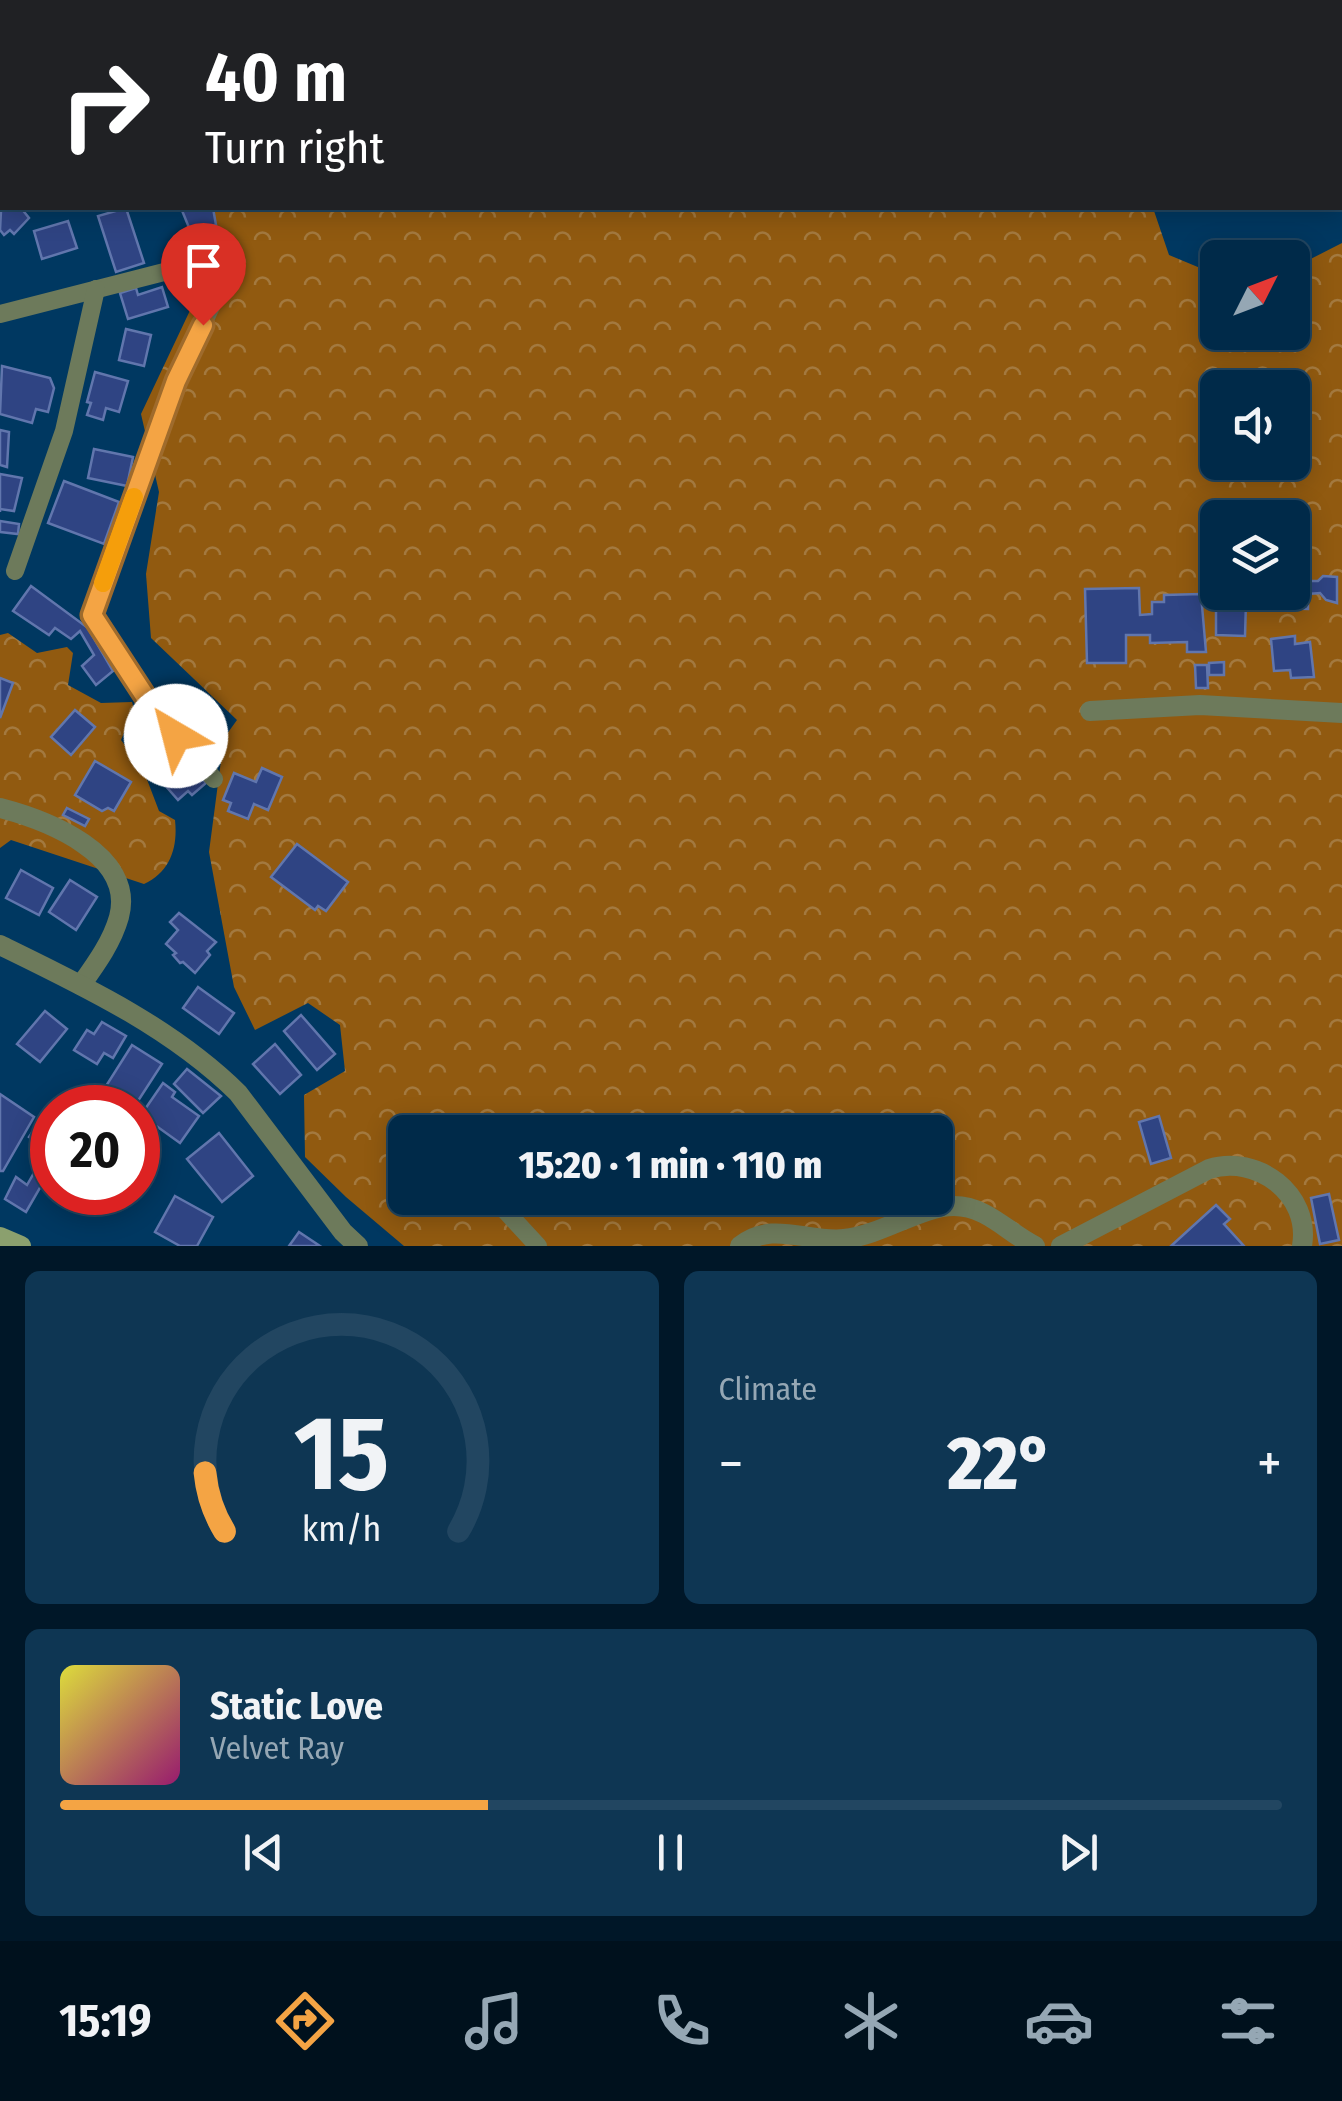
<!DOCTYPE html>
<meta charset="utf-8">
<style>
body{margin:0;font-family:"Fira Sans Condensed",sans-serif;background:#0e3653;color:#f1f3f6;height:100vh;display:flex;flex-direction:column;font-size:38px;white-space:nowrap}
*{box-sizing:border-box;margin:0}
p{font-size:32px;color:#95a7b4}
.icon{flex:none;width:55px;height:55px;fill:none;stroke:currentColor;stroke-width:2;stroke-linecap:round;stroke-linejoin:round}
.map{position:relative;height:1246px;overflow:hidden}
.details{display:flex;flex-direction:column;gap:25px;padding:25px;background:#001728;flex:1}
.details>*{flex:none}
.hud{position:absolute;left:0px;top:0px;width:1342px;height:210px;box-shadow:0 5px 25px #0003,0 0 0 2px #224661;background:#202124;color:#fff;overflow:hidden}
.needle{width:65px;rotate:48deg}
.tools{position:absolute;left:1200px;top:240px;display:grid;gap:20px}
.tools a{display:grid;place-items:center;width:110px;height:110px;border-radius:15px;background:#002a49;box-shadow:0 5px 25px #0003,0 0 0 2px #224661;font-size:50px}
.speed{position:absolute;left:30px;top:1085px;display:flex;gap:20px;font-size:50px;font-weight:700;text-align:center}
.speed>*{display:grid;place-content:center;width:130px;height:130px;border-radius:50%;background:#002a49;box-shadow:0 5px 25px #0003,0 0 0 2px #224661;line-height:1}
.speed .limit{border:15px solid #d22;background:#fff;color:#111}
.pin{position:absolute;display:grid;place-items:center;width:85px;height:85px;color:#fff;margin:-102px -42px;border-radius:50% 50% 50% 0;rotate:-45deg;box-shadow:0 0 10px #0007}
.pin .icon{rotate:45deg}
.me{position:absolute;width:110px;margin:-55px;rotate:323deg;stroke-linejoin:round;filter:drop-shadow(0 0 8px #0008)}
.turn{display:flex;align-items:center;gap:35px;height:210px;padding:0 40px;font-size:45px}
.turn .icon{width:130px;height:130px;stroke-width:2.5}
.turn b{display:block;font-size:70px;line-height:85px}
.big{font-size:75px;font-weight:800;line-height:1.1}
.details .card{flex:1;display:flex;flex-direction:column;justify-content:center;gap:15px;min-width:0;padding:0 35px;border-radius:15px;background:#0e3653}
.details .dial{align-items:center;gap:0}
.dial svg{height:260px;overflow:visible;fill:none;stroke:#224661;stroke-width:7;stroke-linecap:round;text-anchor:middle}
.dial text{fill:#f1f3f6;stroke:none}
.song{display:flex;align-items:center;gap:30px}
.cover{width:120px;height:120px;border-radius:15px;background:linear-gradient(135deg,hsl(60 70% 55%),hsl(320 70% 35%))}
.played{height:10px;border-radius:5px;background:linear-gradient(90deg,#f4a444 35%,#224661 35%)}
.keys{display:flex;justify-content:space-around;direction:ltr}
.heat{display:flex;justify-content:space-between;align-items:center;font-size:55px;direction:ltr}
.details .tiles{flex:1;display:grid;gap:25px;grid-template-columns:1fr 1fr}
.card:last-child{grid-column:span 2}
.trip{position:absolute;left:388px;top:1115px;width:565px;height:100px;border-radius:15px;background:#002a49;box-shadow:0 5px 25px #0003,0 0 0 2px #224661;font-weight:800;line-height:100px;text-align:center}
.tabs{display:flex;height:160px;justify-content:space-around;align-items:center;background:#00111d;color:#95a7b4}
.tabs .icon{width:70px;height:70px}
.tabs .selected{color:#f4a444}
.tabs b{font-size:45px;color:#f1f3f6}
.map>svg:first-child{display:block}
.forest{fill:url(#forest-crowns);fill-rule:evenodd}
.building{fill:#2f4483;stroke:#6176ad;stroke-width:2.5}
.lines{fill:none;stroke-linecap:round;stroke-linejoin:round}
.lane{stroke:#6d7a5b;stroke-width:18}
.street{stroke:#6d7a5b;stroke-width:20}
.secondary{stroke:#8ba06e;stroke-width:20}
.route-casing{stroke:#9f6b2c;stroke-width:25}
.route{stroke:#f4a444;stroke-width:18}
.slow{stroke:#f59e0b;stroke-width:18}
</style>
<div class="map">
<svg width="1342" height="1246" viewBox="0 0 1342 1246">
<defs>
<pattern id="forest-crowns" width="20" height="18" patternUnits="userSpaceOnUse" patternTransform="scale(2.5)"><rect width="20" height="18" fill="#915a10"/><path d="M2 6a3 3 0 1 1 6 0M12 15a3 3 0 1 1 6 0" fill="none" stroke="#a3793f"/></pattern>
</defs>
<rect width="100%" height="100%" fill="#003861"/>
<g class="forest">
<path d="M0,0H1188L2,2V69Z"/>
<path d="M212,208H1153L1169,255L1217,275L1218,332H1292L1293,268L1342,243V1246H404L346,1197L305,1157L304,1095L345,1071L340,1025L308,1003L255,1030L234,987L209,852L224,738L237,720L151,638L146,574L159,492L141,414L194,302ZM1218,388H1292V462H1218ZM1218,518H1292V592H1218ZM405,1132H935V1198H405Z"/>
<path d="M8,633L37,653L67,647L73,653L68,685L101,703L132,702L138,723L126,728L121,740L143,769L159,811L175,820C178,848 170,872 144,884L11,840L0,848V635Z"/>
</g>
<g class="building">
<path d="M2,192V208H21L29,218L14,234L10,230L4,235L0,230Z"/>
<path d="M126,208L144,263L116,272L98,216Z"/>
<path d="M181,208H213L216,225L190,230Z"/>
<path d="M68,221L77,248L42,259L34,231Z"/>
<path d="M162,287L168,307L128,319L120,293L136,288L138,295Z"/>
<path d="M126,329L151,335L144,366L119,360Z"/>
<path d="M2,366L50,378L54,388L48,412L36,409L32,423L0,414Z"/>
<path d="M95,372L128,381L119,412L106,408L103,420L87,415L91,403L87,402Z"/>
<path d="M0,430L9,432L7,467L0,465Z"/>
<path d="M94,449L133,457L127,486L88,478Z"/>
<path d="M0,474L22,478L14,511L0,509V512Z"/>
<path d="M64,481L119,502L104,544L48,523Z"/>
<path d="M0,521L19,524L18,534L0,532Z"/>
<path d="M1323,576L1337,577V603L1326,600L1320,593L1308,594V609L1265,608V592H1292V581H1318Z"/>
<path d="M31,586L88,628L113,671L96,685L82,666L94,655L80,631L71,639L55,628L49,635L13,611Z"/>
<path d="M1139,588L1140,615L1152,614V602H1164V595L1201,594L1206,652H1187V642L1150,643V635H1126V663H1087L1085,589Z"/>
<path d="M1216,602H1246L1245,636L1216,635Z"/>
<path d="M1295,636V644L1310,642L1314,677L1291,678L1290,670L1274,671L1271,639Z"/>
<path d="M1224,662V675H1209V663Z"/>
<path d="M1195,665H1207L1208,688H1196Z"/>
<path d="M0,678L13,683L0,718Z"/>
<path d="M183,689L194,703L179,717L166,703Z"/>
<path d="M75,710L95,727L71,755L51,737Z"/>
<path d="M151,722L170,744L149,762L130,740Z"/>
<path d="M174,747L206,783L192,795L188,791L178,800L150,768Z"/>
<path d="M95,761L131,782L114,811L108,808L102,811L75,795Z"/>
<path d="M262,768L282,777L268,810L254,804L248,819L228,811L231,803L223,800L234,773L256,782Z"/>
<path d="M67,808L89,819L85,826L63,815Z"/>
<path d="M297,844L348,882L326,911L318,906L315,910L271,877Z"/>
<path d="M21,870L53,888L39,915L6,898Z"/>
<path d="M70,880L97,897L76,930L49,912Z"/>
<path d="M179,913L216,942L207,951L210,955L195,973L183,962L180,963L173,955L176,953L166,944L178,930L170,922Z"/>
<path d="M198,987L234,1013L219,1034L183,1008Z"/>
<path d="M45,1011L67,1029L40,1062L17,1044Z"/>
<path d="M301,1015L335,1054L317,1070L284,1031Z"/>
<path d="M102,1022L126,1036L113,1058L104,1053L97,1064L74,1050L87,1030L94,1034Z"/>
<path d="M275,1044L301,1075L280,1094L253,1064Z"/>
<path d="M132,1045L162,1064L136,1104L106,1086Z"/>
<path d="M187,1069L221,1096L203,1113L174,1084Z"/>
<path d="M163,1083L175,1092L172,1097L199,1116L180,1143L141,1115Z"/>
<path d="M0,1094L34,1117L3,1171H0Z"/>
<path d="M1159,1116L1171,1158L1151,1164L1139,1122Z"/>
<path d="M43,1117L52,1123V1167L26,1212L5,1199L16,1177L27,1185L47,1150L29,1137Z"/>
<path d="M219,1133L253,1176L222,1202L187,1159Z"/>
<path d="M1329,1194L1339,1240L1320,1244L1311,1198Z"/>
<path d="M175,1196L213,1217L197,1246H180L155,1232Z"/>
<path d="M1216,1205L1230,1219L1224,1224L1244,1246H1171Z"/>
<path d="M299,1232L320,1246H289Z"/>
</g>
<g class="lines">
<g class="lane">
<path d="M0,314L207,261C219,263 222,267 224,279L176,381L92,615L155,709L214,779"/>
<path d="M15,571L64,431L96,289"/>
<path d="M502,1207L538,1246"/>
</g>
<g class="street">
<path d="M76,2L77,0"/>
<path d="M0,159L2,157"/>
<path d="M1090,711L1200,705L1342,713"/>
<path d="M0,808C46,820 136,854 119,917C112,942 96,964 81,985"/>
<path d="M0,945C84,986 171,1027 238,1093L343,1232L358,1246"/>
<path d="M740,1246C771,1220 808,1243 844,1239C882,1235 921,1206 954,1206C987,1206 1008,1233 1035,1246"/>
<path d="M1061,1246L1209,1169C1257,1154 1311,1194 1302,1246"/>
</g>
<path class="secondary" d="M0,1237L21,1246"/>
</g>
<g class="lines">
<defs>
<path id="route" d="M176,736L154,710L92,615L176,381L203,325"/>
</defs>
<use href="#route" class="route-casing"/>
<use href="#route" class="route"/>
<path class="slow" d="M103,583L134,497"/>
</g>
</svg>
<div class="tools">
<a><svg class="needle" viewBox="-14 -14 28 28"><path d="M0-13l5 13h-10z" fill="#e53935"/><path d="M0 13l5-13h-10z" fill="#95a7b4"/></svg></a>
<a><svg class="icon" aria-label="sound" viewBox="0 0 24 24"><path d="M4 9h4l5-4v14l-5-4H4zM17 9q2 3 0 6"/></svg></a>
<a><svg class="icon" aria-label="layers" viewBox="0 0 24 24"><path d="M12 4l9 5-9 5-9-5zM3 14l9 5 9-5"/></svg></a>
</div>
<div class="speed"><div class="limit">20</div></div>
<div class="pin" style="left:203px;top:325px;background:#d93025"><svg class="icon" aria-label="arrive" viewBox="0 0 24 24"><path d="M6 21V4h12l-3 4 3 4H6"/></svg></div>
<svg class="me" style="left:176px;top:736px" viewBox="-20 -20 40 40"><circle r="19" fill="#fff"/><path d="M0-13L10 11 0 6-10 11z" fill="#f4a444"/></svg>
<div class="trip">15:20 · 1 min · 110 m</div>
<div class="hud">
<div class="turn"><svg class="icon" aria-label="right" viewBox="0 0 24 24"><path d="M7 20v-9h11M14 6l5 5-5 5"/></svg><div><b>40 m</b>Turn right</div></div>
</div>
</div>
<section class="details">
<div class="tiles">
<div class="card dial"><svg viewBox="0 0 100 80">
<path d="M14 69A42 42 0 1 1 86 69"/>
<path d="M14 69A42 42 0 0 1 8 51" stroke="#f4a444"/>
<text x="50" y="56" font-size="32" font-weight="700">15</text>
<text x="50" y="72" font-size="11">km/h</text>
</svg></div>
<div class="card"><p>Climate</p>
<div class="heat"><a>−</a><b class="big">22°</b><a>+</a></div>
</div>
<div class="card">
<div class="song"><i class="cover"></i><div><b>Static Love</b><p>Velvet Ray</p></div></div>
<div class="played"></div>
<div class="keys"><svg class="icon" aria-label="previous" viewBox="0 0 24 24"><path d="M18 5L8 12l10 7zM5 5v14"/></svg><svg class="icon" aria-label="pause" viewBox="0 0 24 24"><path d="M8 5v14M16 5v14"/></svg><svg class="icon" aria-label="next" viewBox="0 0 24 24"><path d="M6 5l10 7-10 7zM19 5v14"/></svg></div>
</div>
</div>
</section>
<nav class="tabs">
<b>15:19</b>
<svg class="icon selected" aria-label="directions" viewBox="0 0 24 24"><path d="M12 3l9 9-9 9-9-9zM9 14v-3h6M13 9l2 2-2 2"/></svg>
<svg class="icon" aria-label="music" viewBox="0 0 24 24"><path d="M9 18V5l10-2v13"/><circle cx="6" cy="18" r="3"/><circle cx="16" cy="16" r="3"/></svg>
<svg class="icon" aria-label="phone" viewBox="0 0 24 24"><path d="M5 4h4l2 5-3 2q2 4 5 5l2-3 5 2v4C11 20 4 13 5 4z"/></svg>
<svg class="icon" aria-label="climate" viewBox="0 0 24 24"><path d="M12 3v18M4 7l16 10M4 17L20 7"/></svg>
<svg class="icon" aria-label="car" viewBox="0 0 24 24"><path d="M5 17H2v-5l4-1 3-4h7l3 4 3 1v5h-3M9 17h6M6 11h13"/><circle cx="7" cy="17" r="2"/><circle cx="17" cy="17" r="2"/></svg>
<svg class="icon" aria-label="filters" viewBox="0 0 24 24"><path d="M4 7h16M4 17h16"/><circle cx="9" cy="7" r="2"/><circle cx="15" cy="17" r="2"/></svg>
</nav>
